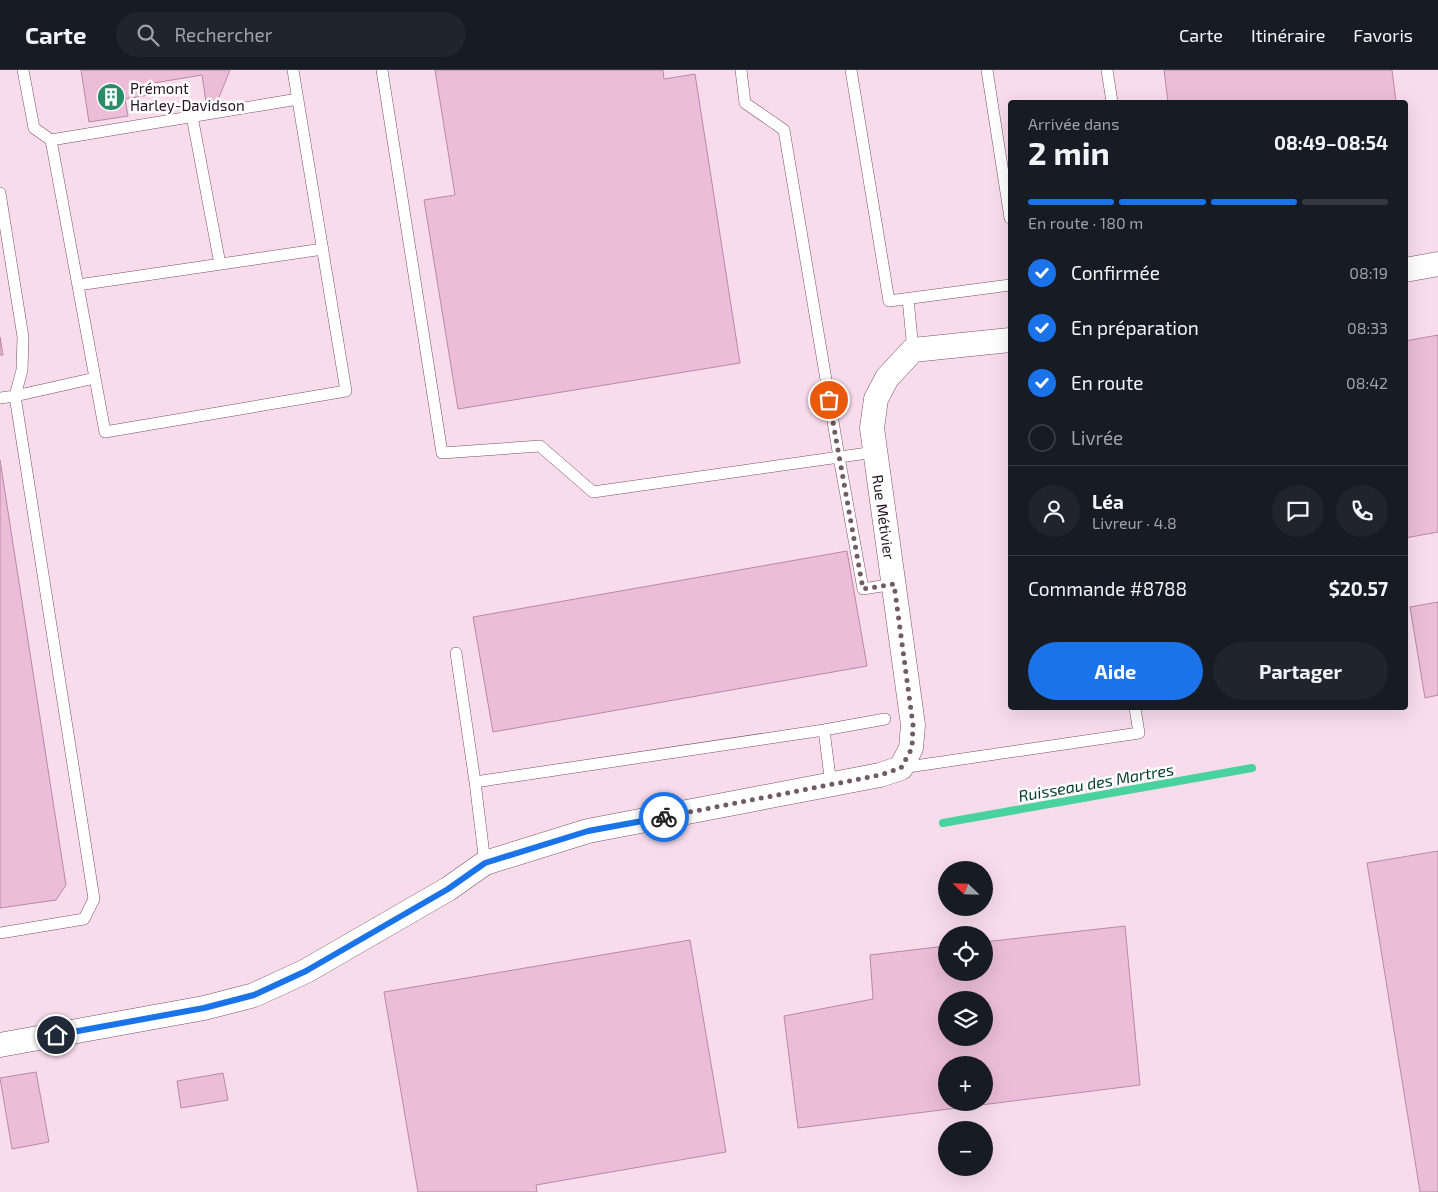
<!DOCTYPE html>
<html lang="fr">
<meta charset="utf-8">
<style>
:root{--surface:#171b24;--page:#20242c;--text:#f1f3f6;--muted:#9ea1a6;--line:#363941;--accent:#1a73e8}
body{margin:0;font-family:"Exo 2",sans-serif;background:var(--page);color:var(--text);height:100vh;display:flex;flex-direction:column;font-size:19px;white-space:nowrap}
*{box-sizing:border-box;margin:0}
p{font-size:16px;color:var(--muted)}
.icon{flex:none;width:28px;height:28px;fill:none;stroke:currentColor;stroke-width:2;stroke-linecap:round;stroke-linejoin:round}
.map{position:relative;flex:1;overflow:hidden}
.sheet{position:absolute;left:1008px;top:30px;width:400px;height:610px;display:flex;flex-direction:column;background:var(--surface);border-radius:5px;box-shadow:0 5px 20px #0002}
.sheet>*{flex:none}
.needle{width:32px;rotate:293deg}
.buttons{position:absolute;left:938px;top:791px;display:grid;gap:10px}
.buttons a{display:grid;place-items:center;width:55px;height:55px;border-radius:50%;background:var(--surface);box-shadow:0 5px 20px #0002;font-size:25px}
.pin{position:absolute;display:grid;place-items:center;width:42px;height:42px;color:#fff;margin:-21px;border:2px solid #fff;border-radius:50%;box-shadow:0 1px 5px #0007}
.courier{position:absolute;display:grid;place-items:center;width:50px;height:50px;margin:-25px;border:4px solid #1a73e8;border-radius:50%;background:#fff;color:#222;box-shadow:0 1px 6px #0007}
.overview em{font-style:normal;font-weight:700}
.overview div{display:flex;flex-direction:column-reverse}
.overview{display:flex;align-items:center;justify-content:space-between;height:85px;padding:0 20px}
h1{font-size:32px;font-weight:700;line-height:38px}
.bar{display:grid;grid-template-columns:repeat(4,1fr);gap:8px 5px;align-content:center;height:60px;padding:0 20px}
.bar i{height:6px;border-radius:4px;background:var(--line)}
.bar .on{background:var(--accent)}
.bar p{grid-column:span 4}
.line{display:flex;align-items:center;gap:12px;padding:0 20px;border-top:1px solid var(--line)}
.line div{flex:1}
.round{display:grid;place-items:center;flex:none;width:52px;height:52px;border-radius:26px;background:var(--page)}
ol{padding:0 20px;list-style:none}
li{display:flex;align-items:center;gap:15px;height:55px}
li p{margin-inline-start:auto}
li .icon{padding:5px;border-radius:50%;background:var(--accent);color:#fff;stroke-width:4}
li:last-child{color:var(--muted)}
li i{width:28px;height:28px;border:2px solid var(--line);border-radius:50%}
.action{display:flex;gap:10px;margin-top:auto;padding:10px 20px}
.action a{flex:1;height:58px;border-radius:30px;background:var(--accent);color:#fff;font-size:20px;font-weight:700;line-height:58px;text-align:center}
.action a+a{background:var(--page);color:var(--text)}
header{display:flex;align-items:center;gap:30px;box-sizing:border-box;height:70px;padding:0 25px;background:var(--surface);border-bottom:1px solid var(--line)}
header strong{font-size:24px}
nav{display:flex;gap:28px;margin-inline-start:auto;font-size:18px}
.search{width:350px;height:45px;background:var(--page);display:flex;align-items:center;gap:12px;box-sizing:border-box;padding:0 18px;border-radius:28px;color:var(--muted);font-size:19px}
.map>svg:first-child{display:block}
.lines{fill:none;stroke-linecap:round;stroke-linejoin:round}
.stream{stroke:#48d29d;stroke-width:8}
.building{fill:#ecbdd8;stroke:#b78aa4;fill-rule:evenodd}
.lane-casing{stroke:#785067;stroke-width:12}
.street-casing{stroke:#785067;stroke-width:25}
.lane{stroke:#fff;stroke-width:11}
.street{stroke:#fff;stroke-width:24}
.done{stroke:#705b67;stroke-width:5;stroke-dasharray:0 9}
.route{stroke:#1a73e8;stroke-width:6}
.labels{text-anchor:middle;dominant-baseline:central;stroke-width:5;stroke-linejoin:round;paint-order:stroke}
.poi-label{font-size:15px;fill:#26151f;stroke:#fff;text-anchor:start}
.street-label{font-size:15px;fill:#26151f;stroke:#fff}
.water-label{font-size:16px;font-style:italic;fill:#003c28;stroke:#fff}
</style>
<header>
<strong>Carte</strong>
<div class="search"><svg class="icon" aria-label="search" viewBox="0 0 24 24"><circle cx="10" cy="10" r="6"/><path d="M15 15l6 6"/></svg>Rechercher</div>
<nav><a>Carte</a><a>Itinéraire</a><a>Favoris</a></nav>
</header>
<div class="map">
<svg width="1438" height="1122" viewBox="0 0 1438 1122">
<rect width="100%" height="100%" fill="#f9dcec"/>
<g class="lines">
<!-- stream -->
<path class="stream" d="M 943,753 L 1252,698"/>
</g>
<!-- building -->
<path class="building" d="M 81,0 L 230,0 L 218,30 L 206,32 L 202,5 L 148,14 L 149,25 L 125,29 L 128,46 L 89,52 Z
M 435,0 L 663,0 L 664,9 L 695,4 L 740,293 L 458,339 L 424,130 L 455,125 Z
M 1164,0 L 1392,0 L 1396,32 L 1168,32 Z
M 1438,265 L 1438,462 L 1405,468 L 1405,271 Z
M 0,267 L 3,285 L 0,285 Z
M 0,390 L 66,815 L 56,830 L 0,838 Z
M 847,481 L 867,596 L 493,662 L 473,547 Z
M 1438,532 L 1438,625 L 1425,628 L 1410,537 Z
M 1438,781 L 1438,1122 L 1420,1122 L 1367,793 Z
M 1125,856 L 1140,1015 L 798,1058 L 784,946 L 873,929 L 870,885 L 946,876 L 946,902 L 984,902 L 984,872 ZM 946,930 L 984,930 L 984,968 L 946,968 ZM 946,995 L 984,995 L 984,1032 L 946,1032 Z
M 690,870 L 726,1082 L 536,1115 L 537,1122 L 418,1122 L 384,922 Z
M 36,1002 L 49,1072 L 12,1079 L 0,1008 Z
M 223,1003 L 228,1030 L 181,1038 L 177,1011 Z"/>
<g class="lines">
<defs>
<path id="lane" d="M 23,0 L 34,58 L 51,70
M 293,0 C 311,107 328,214 346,321 L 105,362 L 51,70 L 298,29
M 382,0 L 442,383 L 540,376 L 593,422 L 875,382
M 741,0 L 745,33 L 784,60 L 839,387 L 863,519 L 894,514
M 851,0 L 889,231 L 1010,215
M 987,0 L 1010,148
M 1107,0 L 1112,32
M 192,46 L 220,194
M 0,123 L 23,267 L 22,300 L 15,326 L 95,308
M 78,215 L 323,179
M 908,229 L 913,280
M 0,328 L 15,326 L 94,829 L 84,849 L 0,863
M 456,583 L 475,712
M 901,698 L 1139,663 L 1135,638
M 831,715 L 824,660 L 885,649
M 485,793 L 475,712 L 824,660"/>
<path id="street" d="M 1405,200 L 1438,194
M 0,975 L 204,938 L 254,925 L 306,901 L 448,819 L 485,793 L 588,761 L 880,705 L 901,698 L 911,678 L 913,655 L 872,358 L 876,329 L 887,308 L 913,280 L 1010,270"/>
</defs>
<!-- lane casing -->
<use href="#lane" class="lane-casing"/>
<!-- street casing -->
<use href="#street" class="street-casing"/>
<!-- lane -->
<use href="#lane" class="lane"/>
<!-- street -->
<use href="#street" class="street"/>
</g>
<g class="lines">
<!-- done -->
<path class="done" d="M 664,747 L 880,705 L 901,698 L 912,678 L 913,655 L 894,514 L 863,519 L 829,330"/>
<!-- route -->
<path class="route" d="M 56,965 L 204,938 L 254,925 L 306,901 L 448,819 L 485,793 L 588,761 L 664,747"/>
</g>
<!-- icons -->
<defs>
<symbol id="building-disc" viewBox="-11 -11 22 22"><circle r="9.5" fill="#2a8d68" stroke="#fff"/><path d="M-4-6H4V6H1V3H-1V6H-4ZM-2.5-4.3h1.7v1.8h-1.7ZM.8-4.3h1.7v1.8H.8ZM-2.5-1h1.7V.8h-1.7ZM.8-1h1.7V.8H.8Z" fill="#fff"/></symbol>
</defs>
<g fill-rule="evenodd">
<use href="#building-disc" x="95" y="11" width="32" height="32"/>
</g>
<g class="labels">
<!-- poi labels -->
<g class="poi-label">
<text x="130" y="18">Prémont<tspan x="130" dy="17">Harley-Davidson</tspan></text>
</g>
<!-- street labels -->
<g class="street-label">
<text transform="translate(884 447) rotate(82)">Rue Métivier</text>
</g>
<!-- water labels -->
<g class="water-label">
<text transform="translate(1096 712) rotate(-10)">Ruisseau des Martres</text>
</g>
</g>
</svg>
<div class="buttons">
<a><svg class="needle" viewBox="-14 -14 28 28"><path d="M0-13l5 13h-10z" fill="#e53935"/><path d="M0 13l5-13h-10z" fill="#9ea1a6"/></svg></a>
<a><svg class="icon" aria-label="locate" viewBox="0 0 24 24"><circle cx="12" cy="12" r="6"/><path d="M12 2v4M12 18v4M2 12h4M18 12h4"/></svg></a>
<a><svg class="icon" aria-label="layers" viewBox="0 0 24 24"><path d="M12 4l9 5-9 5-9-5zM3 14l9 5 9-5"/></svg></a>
<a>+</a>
<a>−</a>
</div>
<div class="pin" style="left:829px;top:330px;background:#ea580c"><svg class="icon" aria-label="bag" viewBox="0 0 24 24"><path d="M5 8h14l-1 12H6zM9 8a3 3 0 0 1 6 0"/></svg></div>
<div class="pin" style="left:56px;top:965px;background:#1f2937"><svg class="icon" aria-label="home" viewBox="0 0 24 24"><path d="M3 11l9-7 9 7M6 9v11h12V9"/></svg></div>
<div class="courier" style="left:664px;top:747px"><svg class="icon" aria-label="bike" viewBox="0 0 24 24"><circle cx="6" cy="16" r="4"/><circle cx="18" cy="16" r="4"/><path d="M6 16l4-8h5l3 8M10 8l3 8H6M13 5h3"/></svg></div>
<section class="sheet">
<div class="overview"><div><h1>2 min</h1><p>Arrivée dans</p></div><em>08:49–08:54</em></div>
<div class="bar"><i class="on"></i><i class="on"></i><i class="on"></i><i></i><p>En route · 180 m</p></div>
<ol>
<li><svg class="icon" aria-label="check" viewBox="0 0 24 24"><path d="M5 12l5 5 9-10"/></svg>Confirmée<p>08:19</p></li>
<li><svg class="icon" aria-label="check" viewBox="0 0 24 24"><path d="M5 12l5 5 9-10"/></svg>En préparation<p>08:33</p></li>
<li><svg class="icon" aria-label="check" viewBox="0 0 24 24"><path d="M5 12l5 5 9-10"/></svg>En route<p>08:42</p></li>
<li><i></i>Livrée</li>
</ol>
<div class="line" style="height:90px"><a class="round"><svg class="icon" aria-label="person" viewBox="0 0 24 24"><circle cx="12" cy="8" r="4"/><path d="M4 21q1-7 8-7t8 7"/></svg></a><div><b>Léa</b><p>Livreur · 4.8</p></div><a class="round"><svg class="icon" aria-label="chat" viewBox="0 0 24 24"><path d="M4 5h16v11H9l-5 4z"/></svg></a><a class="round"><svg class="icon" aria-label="phone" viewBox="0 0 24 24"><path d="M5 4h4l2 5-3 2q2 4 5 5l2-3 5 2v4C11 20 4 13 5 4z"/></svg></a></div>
<div class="line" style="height:65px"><div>Commande #8788</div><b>$20.57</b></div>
<div class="action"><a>Aide</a><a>Partager</a></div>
</section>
</div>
